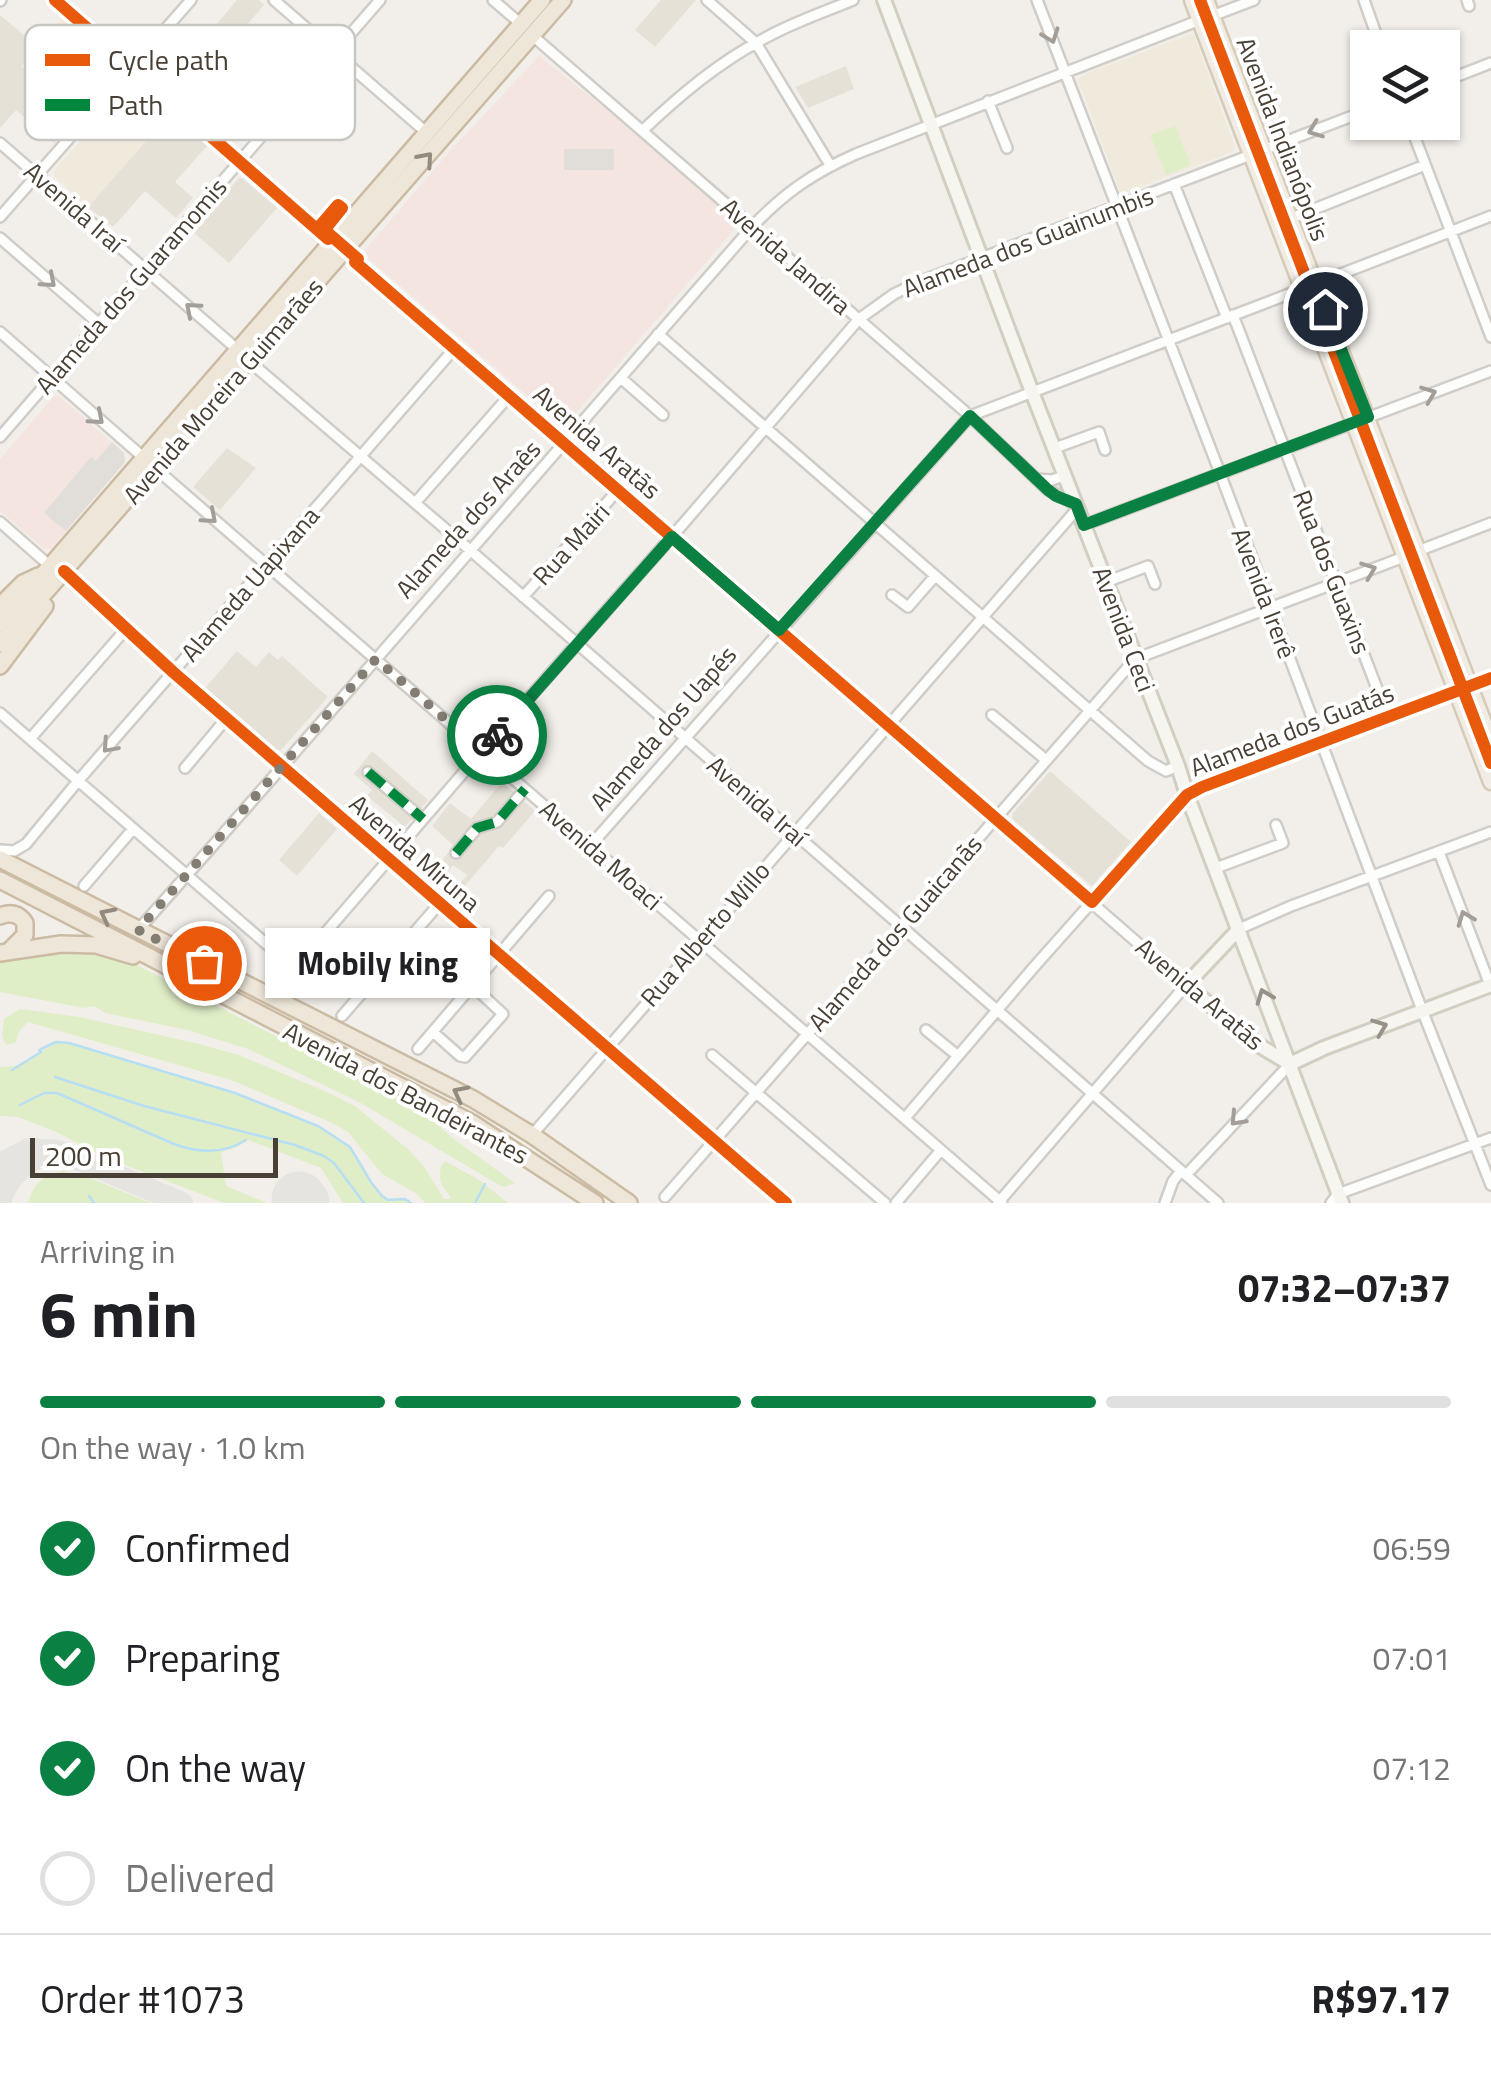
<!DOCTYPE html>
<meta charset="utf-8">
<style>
:root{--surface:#fff;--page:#f2f2f2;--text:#202124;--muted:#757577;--line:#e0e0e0;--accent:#0b8043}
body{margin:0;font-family:"Titillium Web",sans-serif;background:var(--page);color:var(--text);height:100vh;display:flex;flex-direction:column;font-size:38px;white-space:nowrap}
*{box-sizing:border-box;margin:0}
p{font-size:32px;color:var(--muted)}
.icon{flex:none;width:55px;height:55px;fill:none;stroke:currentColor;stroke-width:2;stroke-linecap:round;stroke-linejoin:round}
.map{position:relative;height:1203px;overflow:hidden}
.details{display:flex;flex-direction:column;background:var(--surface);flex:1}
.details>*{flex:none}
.fabs{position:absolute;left:1350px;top:30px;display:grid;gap:20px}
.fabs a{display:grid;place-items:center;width:110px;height:110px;border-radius:0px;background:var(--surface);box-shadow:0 2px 8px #0004;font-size:50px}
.scale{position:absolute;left:30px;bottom:25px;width:248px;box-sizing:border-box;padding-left:10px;border:5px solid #494035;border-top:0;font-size:28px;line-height:35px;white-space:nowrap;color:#494035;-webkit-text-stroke:8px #fff;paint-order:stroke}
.pin{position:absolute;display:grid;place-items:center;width:85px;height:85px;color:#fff;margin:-42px;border:5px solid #fff;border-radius:50%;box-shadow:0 2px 10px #0007}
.courier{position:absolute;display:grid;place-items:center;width:100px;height:100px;margin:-50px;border:8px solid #0b8043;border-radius:50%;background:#fff;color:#222;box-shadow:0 2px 12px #0007}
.bubble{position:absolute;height:70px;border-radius:0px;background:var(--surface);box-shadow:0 2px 8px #0004;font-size:32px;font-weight:700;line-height:70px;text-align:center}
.head em{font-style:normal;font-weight:700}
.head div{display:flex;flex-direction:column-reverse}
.head{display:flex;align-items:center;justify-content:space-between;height:170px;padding:0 40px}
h1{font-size:65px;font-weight:700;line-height:75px}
.bar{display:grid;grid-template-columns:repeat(4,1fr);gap:15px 10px;align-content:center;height:120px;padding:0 40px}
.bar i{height:12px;border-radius:8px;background:var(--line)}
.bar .current{background:var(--accent)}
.bar p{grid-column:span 4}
.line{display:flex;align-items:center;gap:25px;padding:0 40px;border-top:2px solid var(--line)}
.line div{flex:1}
ol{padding:0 40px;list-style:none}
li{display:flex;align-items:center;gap:30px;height:110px}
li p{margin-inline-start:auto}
li .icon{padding:10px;border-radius:50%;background:var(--accent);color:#fff;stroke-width:4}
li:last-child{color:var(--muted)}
li i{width:55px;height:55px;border:5px solid var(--line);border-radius:50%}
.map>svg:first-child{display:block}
.residential{fill:#e6e1d7}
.commercial{fill:#f5eadc}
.education{fill:#f0eadc}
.medical{fill:#f4e5e1}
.green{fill:#e0eec8}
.parking{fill:#e1deda}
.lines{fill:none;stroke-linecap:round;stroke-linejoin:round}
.stream{stroke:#b7def3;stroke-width:2.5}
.taxiway{stroke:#e6e4e1;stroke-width:22}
.runway{stroke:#e6e4e1;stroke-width:55}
.street-casing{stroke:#d0cdc8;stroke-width:14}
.secondary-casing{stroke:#d3cec2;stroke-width:18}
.primary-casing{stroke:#d6cbb6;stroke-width:19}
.highway-casing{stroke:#ccbba3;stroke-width:20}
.street{stroke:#fdfdfc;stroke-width:9}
.secondary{stroke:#f7f5ef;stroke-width:12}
.primary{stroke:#f1ece4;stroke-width:14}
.highway{stroke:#ede6d9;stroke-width:15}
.quiet{stroke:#00873e;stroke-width:10;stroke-dasharray:20 10;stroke-linecap:butt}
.cycleway-casing{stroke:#fff;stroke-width:19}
.cycleway{stroke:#e8590c;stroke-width:12}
.oneway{stroke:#a39e98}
.oneway2{stroke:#938b7f}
.oneway3{stroke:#979189}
.done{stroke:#847d74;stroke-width:10;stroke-dasharray:0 18}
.route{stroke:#0b8043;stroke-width:12}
.labels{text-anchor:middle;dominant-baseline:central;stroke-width:8;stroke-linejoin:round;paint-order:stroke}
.street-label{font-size:25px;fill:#494035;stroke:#fff}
.key{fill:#fff;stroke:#c8c6c2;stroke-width:2.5}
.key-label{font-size:28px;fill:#494035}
</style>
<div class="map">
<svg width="1491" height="1203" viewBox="0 0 1491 1203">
<rect width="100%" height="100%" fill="#f2efea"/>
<!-- residential -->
<path class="residential" d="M 237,0 L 259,0 L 264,5 L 232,42 L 214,27 Z
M 661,0 L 696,0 L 655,47 L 635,30 Z
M 0,15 L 38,47 L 22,66 L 35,78 L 76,31 L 99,52 L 80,74 L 99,91 L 54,143 L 16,110 L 0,128 Z
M 846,66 L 854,89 L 808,108 L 795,87 Z
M 170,113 L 207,146 L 175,182 L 193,198 L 176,218 L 145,191 L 113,227 L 88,207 Z
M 239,178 L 242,178 L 277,208 L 229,263 L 192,231 Z
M 227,448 L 256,468 L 220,510 L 193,487 Z
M 237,651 L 256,667 L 269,652 L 278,660 L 282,656 L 328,697 L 281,750 L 276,750 L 205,688 Z
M 372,751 L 428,800 L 405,827 L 367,796 L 372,790 L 354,774 Z
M 1050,771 L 1131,842 L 1092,886 L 1012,819 L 1013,813 Z
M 502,782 L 535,811 L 503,848 L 499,846 L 451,902 L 447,899 L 467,875 L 453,865 L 435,889 L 425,880 L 454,846 L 432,826 L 450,803 L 471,819 Z
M 319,813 L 337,829 L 297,876 L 279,860 Z"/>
<!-- commercial -->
<path class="commercial" d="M 62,19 L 76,31 L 35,78 L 21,66 Z"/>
<!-- education -->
<path class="education" d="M 1191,34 L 1194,35 L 1235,148 L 1232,152 L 1124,193 L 1120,192 L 1078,80 L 1083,75 Z
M 109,108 L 147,140 L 88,207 L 54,176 L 54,171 Z"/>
<!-- medical -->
<path class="medical" d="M 539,56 L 606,109 L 739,224 L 569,421 L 564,424 L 558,422 L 369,259 L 365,252 L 369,245 L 450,151 Z
M 59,396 L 124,453 L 125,462 L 51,549 L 44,549 L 0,511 L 0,459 L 53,397 Z"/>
<!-- green -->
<path class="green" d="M 1175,126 L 1191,165 L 1166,175 L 1150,135 Z
M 94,950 L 131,962 L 422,1111 L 455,1140 L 515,1183 L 505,1187 L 499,1185 L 359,1102 L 248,1049 L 187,1030 L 105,1013 L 94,1006 L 84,1008 L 0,992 L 0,960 L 39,951 Z
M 20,1009 L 80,1017 L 199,1044 L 239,1055 L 329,1093 L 355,1106 L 409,1150 L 425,1168 L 444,1199 L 451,1199 C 444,1185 437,1186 441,1166 L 445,1161 L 481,1181 L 508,1203 L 425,1203 L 417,1194 L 382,1174 L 348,1132 L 330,1122 L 231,1080 L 28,1022 L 20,1030 L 15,1043 L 6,1045 L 2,1036 L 4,1019 Z
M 56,1043 L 69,1044 L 235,1094 L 318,1127 L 350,1148 L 370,1182 L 382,1196 L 388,1200 L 405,1200 L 410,1203 L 343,1203 L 321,1168 L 248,1140 L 235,1148 L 221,1152 L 226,1186 L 267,1203 L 224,1203 L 107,1158 L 54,1131 L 18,1117 L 0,1116 L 0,1067 L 16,1066 Z
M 63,1171 L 85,1176 L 151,1203 L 28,1203 C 33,1184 44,1174 63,1171 Z"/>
<!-- parking -->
<path class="parking" d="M 564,149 L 614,149 L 614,170 L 564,170 Z
M 112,442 L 124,453 L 125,462 L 66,531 L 44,513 L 91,457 L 96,461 Z"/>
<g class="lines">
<!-- stream -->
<path class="stream" d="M 41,1049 L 56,1042 L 69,1043 L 235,1093 L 318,1126 L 350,1147 L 371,1182 L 382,1196 L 388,1200 L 405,1199 L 411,1203
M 12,1070 L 41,1052 L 39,1050
M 55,1077 L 144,1106 L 295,1145 L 324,1156 L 334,1163 L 364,1203
M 20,1105 L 44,1093 L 57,1093 L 174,1144 C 198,1153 224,1154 246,1140
M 89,1196 L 94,1203
M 475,1203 L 485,1184"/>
<!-- taxiway -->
<path class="taxiway" d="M 0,1164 L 29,1149 L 58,1151 L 182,1203
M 0,1203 C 6,1181 19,1166 40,1157"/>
<!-- runway -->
<path class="runway" d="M 299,1199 L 302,1203"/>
<defs>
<path id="street" d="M 55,0 L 332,242
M 274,0 L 427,133
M 493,0 L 521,24
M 707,0 L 756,43 L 830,165
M 1037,0 L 1220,473 L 1422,1010 L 1491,1185
M 1364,0 L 1381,48
M 1467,0 L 1469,6
M 0,1 L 1,0
M 1212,16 L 1254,0
M 533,36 L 970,416 L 1048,490 L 1075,504
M 1442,82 L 1491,63
M 988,101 L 1007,148
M 1409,122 L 1491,337
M 642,131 C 680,95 720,61 767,37 C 794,22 824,12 853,0
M 0,143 L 238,350
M 1174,184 L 1227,318
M 0,217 L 191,0
M 1289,219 L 1425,165
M 0,238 L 98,323
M 344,252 L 1186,985 L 998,1203
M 1315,284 L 1491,216
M 1233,315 L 1388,717
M 0,332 L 144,458
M 658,334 L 1148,761 L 1166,771 L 1178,766
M 249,361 L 470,550 L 1218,1203
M 621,378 L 663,415
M 0,437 L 380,0
M 1055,448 L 1099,432 L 1105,450
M 155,468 L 1002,1203
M 1036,479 L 1052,480 L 1064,476
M 415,503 L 509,396
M 0,522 L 50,566
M 1084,525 L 1491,371
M 1418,551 L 1491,523
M 64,571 L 173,672 L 786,1203
M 1106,582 L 1148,566 L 1155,584
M 892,595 L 908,607 L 935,576
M 523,597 L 618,490
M 0,713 L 294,968
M 992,715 L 1046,760
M 30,739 L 126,629
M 185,768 L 226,719
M 368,772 L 423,819
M 590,846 L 970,416 L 1302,289
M 0,850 L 14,851 L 26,844 L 78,781 L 454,349
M 1439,852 L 1490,985
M 456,853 L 477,828 L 497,822 L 525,789
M 1216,868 L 1283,843 L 1276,825
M 84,886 L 133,829
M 1239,929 L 1291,906 L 1491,832
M 138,930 C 345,698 547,461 752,227 C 784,193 813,173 856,154 L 1200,20
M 271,996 L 482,751 L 683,524 L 859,319 L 894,294 L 919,282 L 1368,110
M 342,1016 L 439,904
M 926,1030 L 958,1056
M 433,1032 L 460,1056 L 465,1057 L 503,1014 L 473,986
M 418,1049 L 549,896
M 712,1055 L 885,1203
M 905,1118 L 1034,967 L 1187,795
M 532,1135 L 1078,508
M 1186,1175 L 1290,1064
M 665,1197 L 1135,659 L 1404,557
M 896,1203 L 941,1150
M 1165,1203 L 1173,1181 L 1181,1171
M 1331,1203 L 1338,1194 L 1491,1138"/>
<path id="secondary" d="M 884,0 L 1032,392 L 1178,766 L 1187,795 L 1342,1203
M 1187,795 L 1202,787 L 1491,678
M 1239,929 L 1186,985 L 1260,1046 L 1290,1064
M 1290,1064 L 1324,1048 L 1491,985"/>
<path id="primary" d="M 1192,0 L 1491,782
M 1206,0 L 1491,741"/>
<path id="highway" d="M 0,606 L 23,583 L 38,576
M 0,624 L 542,0
M 0,644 L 563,0
M 0,666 L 45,606
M 0,859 L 473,1099 L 532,1135 L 629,1203
M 0,880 L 472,1123 L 595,1203
M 0,916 C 10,912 19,913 25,923 L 25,935 L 10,950
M 0,953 L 61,944 L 96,945 L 133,956"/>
</defs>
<!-- street casing -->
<use href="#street" class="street-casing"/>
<!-- secondary casing -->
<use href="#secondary" class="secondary-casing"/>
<!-- primary casing -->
<use href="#primary" class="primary-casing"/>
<!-- highway casing -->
<use href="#highway" class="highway-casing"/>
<!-- street -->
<use href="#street" class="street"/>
<!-- secondary -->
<use href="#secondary" class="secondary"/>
<!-- primary -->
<use href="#primary" class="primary"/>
<!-- highway -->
<use href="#highway" class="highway"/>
<!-- quiet -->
<path class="quiet" d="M 368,772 L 423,819
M 456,853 L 477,828 L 497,822 L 525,789"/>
<defs>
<path id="cycleway" d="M 55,0 L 328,239
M 1200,0 L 1491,763
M 322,233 L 342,208 L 338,205 L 320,226 L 358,259 L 355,262 L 1092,902 L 1187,795 L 1202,787 L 1491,678
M 64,571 L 173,672 L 786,1203"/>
</defs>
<!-- cycleway casing -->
<use href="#cycleway" class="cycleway-casing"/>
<!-- cycleway -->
<use href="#cycleway" class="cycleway"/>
</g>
<!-- one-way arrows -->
<defs><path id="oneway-chevron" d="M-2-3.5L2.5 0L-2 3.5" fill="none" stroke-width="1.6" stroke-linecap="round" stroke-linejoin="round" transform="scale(2.5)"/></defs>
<g class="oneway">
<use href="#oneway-chevron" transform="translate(1051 36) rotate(70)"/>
<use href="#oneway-chevron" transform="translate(1315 130) rotate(159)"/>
<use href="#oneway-chevron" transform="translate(49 281) rotate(41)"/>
<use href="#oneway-chevron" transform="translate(192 309) rotate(-139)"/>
<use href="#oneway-chevron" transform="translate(1429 394) rotate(-21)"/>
<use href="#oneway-chevron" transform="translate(97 418) rotate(41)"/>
<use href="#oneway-chevron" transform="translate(210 517) rotate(41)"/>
<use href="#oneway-chevron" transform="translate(1369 570) rotate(-21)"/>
<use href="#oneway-chevron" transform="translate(109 746) rotate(132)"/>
<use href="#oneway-chevron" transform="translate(1465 918) rotate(-111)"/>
<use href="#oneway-chevron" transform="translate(1237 1119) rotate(133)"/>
</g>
<g class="oneway2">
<use href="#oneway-chevron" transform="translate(426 159) rotate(-49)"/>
<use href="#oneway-chevron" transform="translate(107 915) rotate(-153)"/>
<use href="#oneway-chevron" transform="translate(460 1093) rotate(-153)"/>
</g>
<g class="oneway3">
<use href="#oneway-chevron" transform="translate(1264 996) rotate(-111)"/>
<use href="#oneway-chevron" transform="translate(1380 1027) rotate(-21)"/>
</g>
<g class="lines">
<!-- done -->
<path class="done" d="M 204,963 L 138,930 L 376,659 L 482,751 L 497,735"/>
<!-- route -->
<path class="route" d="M 497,735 L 672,537 L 779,630 L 970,416 L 1048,490 L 1056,496 L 1076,504 L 1084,525 L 1368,417 L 1325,309"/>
</g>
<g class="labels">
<!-- street labels -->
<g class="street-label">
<text transform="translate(1283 139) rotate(69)">Avenida Indianópolis</text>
<text transform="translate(74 207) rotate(41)">Avenida Iraí</text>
<text transform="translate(1028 242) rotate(-21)">Alameda dos Guainumbis</text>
<text transform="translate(786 256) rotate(41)">Avenida Jandira</text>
<text transform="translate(131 286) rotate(-49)">Alameda dos Guaramomis</text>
<text transform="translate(223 391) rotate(-49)">Avenida Moreira Guimarães</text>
<text transform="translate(597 442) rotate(41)">Avenida Aratãs</text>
<text transform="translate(468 519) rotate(-48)">Alameda dos Araês</text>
<text transform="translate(571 544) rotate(-48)">Rua Mairi</text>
<text transform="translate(1332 572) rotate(69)">Rua dos Guaxins</text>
<text transform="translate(250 584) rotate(-49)">Alameda Uapixana</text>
<text transform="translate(1264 593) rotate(69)">Avenida Irerê</text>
<text transform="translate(1124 629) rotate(69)">Avenida Ceci</text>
<text transform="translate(663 728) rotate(-49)">Alameda dos Uapés</text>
<text transform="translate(1292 730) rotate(-21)">Alameda dos Guatás</text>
<text transform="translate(757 801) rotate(41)">Avenida Iraí</text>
<text transform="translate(415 853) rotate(41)">Avenida Miruna</text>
<text transform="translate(601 855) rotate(41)">Avenida Moaci</text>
<text transform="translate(895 933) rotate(-49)">Alameda dos Guaicanãs</text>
<text transform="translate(705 934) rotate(-49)">Rua Alberto Willo</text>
<text transform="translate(1200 994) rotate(40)">Avenida Aratãs</text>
<text transform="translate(406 1093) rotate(28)">Avenida dos Bandeirantes</text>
</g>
</g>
<!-- legend -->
<rect x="25" y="25" width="330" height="115" rx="15" class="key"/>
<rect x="45" y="54" width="45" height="12" fill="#e8590c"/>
<rect x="45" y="99" width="45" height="12" fill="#00873e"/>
<g class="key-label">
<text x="108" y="70">Cycle path</text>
<text x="108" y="115">Path</text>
</g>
</svg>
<div class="fabs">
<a><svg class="icon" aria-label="layers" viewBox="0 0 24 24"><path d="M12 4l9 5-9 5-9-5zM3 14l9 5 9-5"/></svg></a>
</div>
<div class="scale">200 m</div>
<div class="pin" style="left:204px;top:963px;background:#ea580c"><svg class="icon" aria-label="bag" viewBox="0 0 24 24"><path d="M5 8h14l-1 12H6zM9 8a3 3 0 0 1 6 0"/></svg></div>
<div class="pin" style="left:1325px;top:309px;background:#1f2937"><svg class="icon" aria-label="home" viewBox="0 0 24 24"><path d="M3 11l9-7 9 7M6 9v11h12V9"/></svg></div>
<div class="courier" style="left:497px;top:735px"><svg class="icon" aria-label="bike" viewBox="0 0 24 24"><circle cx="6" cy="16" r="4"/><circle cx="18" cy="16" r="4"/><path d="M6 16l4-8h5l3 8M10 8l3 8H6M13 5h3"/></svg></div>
<div class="bubble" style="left:265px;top:928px;width:225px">Mobily king</div>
</div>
<section class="details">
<div class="head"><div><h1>6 min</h1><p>Arriving in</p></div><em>07:32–07:37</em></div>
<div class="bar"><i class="current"></i><i class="current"></i><i class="current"></i><i></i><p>On the way · 1.0 km</p></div>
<ol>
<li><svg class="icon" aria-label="check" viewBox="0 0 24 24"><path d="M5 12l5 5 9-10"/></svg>Confirmed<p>06:59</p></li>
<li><svg class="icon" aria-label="check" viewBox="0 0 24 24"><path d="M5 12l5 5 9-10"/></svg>Preparing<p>07:01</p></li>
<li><svg class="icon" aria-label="check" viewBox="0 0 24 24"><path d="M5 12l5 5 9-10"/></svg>On the way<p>07:12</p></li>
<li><i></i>Delivered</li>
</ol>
<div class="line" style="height:130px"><div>Order #1073</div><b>R$97.17</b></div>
</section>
